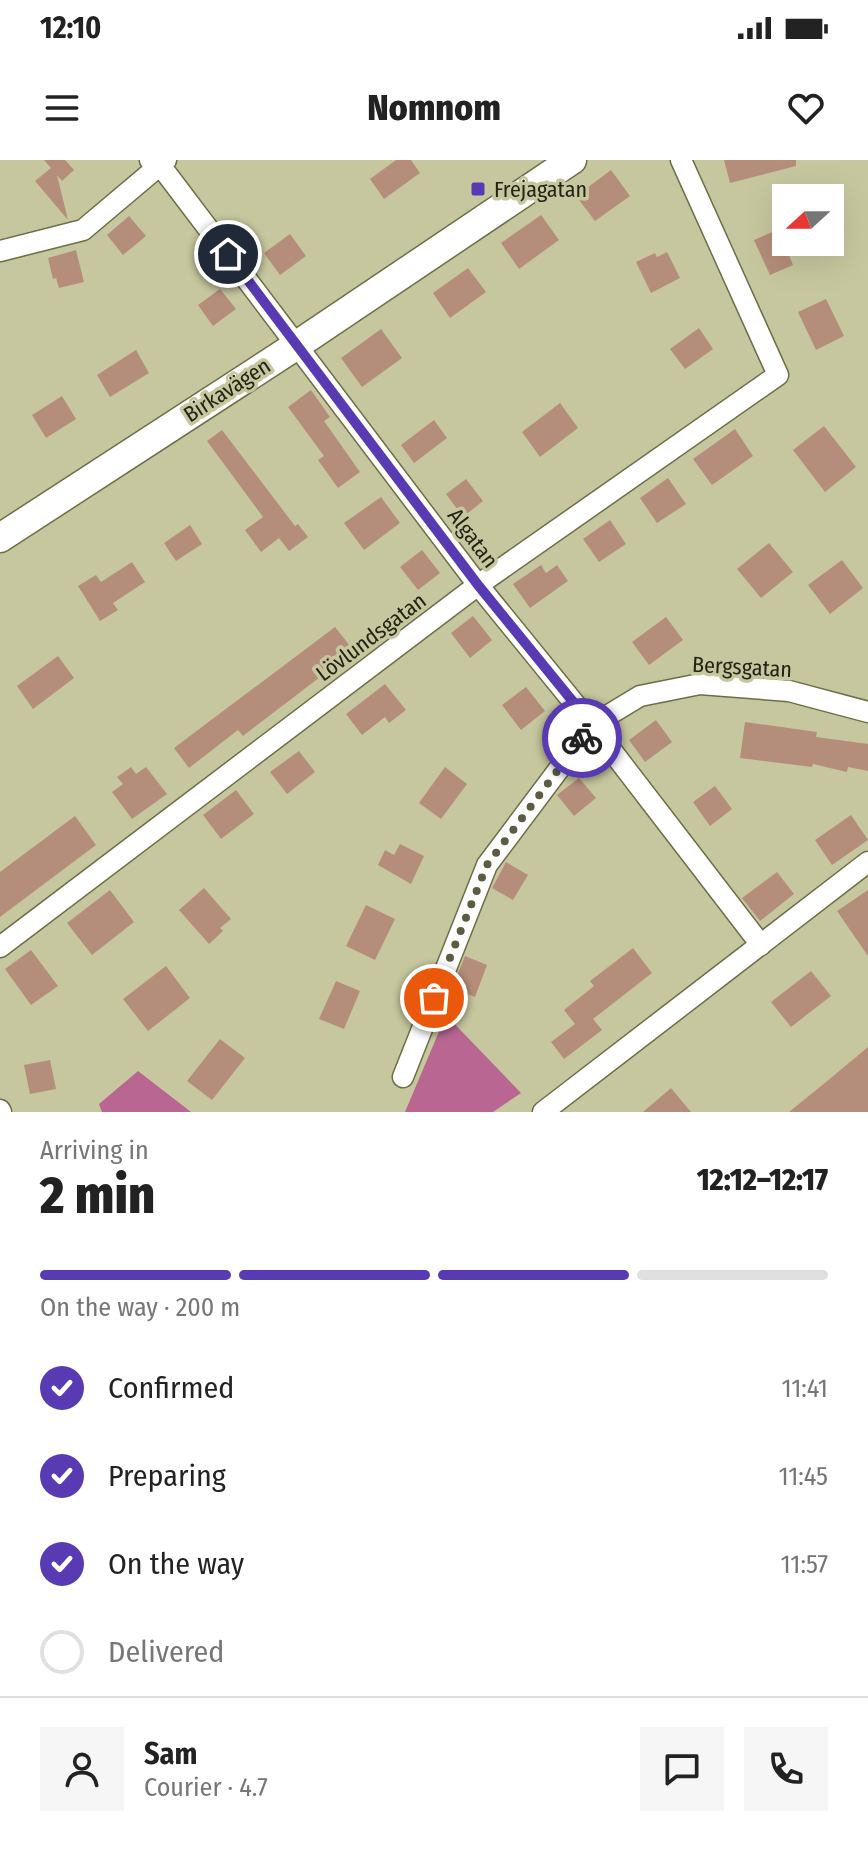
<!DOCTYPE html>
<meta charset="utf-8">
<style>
:root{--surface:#fff;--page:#f6f6f6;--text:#222;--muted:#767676;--line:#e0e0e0;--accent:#583bb3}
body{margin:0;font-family:"Fira Sans Condensed",sans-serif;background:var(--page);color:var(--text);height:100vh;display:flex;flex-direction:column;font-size:30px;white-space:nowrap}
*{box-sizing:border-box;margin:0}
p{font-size:26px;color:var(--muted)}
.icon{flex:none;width:44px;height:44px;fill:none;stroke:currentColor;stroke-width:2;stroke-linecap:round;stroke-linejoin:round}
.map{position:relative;height:952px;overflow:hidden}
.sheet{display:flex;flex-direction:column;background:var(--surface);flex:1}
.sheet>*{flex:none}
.needle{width:52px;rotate:249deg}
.buttons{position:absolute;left:772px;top:24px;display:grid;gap:16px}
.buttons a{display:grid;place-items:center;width:72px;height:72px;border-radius:0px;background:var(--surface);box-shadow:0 8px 32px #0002;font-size:40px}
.pin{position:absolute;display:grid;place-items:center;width:68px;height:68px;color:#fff;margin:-34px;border:4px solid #fff;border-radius:50%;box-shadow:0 2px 8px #0007}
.courier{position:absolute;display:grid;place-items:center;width:80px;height:80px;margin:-40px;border:6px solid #583bb3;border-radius:50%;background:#fff;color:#222;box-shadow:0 2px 10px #0007}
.summary em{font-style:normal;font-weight:800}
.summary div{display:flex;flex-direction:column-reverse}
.summary{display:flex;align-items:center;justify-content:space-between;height:136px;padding:0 40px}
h1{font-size:52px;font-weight:800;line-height:60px}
.bar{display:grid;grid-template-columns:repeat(4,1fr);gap:12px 8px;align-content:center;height:96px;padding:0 40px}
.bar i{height:10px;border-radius:6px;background:var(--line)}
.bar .on{background:var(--accent)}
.bar p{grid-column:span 4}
.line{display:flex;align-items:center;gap:20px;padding:0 40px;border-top:2px solid var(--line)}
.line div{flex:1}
.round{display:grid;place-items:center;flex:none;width:84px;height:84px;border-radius:0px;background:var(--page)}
ol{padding:0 40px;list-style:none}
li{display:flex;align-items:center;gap:24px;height:88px}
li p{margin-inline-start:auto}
li .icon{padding:8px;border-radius:50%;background:var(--accent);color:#fff;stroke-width:4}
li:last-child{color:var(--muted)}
li i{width:44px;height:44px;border:4px solid var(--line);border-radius:50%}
.status{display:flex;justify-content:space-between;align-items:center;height:56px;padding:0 40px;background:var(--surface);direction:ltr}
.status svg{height:22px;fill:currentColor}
header{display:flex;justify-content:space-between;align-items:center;height:104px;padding:0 40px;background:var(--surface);font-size:36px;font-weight:800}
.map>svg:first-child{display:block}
.forest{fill:#b96792}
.building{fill:#b58e7b}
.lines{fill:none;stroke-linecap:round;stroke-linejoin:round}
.street-casing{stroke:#6d6d47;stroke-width:23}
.secondary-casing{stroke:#6d6d47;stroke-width:31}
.street{stroke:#fff;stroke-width:20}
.secondary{stroke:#fff;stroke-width:28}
.done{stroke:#5c5c45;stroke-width:8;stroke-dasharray:0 14.4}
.route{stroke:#583bb3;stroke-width:10}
.poi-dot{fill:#583bb3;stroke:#c7c79f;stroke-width:3}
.labels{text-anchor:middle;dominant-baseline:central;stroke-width:7;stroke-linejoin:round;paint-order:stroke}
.poi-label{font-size:22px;fill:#232314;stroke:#c7c79f;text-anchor:start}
.street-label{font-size:22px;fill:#232314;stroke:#c7c79f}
</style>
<div class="status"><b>12:10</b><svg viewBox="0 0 49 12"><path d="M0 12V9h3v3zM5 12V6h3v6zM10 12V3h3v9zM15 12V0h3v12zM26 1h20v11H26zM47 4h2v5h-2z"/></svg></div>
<header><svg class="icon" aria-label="menu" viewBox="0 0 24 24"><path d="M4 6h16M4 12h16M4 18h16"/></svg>Nomnom<svg class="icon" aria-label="heart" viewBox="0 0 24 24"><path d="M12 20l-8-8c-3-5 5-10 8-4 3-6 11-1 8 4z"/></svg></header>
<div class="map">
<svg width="868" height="952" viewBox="0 0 868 952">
<rect width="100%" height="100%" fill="#c7c79f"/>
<!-- forest -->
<path class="forest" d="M 446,855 L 521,933 L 493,952 L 405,952 Z
M 138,911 L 191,952 L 102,952 L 99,944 Z"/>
<!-- building -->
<path class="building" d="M 44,0 L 65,0 L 74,10 L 62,21 L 57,15 L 68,60 L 35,21 L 51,8 Z
M 396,0 L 411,0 L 420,13 L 384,39 L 370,19 Z
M 724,0 L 796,0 L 796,6 L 730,23 Z
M 611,10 L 630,36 L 595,61 L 576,36 Z
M 541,55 L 559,80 L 519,109 L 501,83 Z
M 129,56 L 146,76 L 123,95 L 107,75 Z
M 786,66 L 785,86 L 793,105 L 770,115 L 754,80 Z
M 290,74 L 306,96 L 280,115 L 264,93 Z
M 76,90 L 84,122 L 59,128 L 56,118 L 53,119 L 48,98 Z
M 667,92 L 680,118 L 651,133 L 636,102 L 655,93 L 657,97 Z
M 468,108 L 486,132 L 450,158 L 433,133 Z
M 220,129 L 236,149 L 213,166 L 198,145 Z
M 826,139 L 844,176 L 816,190 L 798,152 Z
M 699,168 L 713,189 L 685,209 L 670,189 Z
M 381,169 L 402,198 L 362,227 L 341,198 Z
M 136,190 L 149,213 L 110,237 L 97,215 Z
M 311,230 L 330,257 L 324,261 L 360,312 L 338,328 L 318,300 L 324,296 L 288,247 Z
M 62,236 L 76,259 L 46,278 L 32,255 Z
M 560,243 L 578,268 L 540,297 L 522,272 Z
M 434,260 L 447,278 L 414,303 L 401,285 Z
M 824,266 L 856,307 L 825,332 L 793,290 Z
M 735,269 L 753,296 L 712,325 L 693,299 Z
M 222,270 L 295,366 L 298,364 L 308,377 L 289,391 L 279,378 L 261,392 L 245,370 L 263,357 L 207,281 Z
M 668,318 L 686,344 L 657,363 L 640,338 Z
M 466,319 L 483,341 L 463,357 L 446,334 Z
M 381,337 L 400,363 L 364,390 L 344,363 Z
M 610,360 L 626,384 L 599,402 L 583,379 Z
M 190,365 L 202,384 L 176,401 L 164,383 Z
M 769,383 L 793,412 L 761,438 L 737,409 Z
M 422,390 L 440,413 L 418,430 L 400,407 Z
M 842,400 L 863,428 L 830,454 L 808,425 Z
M 132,402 L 145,422 L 113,443 L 118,450 L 100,461 L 78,426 L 96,415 L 101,422 Z
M 541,405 L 546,413 L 557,405 L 568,421 L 530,448 L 513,424 Z
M 473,456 L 492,480 L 470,498 L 451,473 Z
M 666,457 L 683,480 L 649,505 L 632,482 Z
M 335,467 L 354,491 L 243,576 L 238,570 L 189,608 L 174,588 Z
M 58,496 L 74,518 L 33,549 L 17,526 Z
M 385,524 L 406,550 L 389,563 L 385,557 L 362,575 L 346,554 Z
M 526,527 L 545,551 L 521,570 L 502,545 Z
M 656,560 L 672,582 L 645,602 L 629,580 Z
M 745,562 L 817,572 L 816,577 L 868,584 L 868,611 L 848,607 L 847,612 L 813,604 L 812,607 L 740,598 Z
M 299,591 L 315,612 L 287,634 L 270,612 Z
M 131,607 L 136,614 L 146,607 L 167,634 L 132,659 L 112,632 L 123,624 L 117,617 Z
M 445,607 L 467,624 L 441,659 L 419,643 Z
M 579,618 L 596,638 L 574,656 L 557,635 Z
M 715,626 L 732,649 L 710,666 L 693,642 Z
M 236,630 L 254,654 L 221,679 L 203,655 Z
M 851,655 L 868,680 L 832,705 L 815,680 Z
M 75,656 L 96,685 L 0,757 L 0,712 Z
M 400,684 L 424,696 L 411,724 L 378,705 L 385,690 L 394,695 Z
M 506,702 L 528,715 L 513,740 L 492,728 Z
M 777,712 L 794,734 L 760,761 L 742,738 Z
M 204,728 L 231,759 L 220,768 L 223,771 L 209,784 L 179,750 Z
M 110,730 L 134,762 L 92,795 L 67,763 Z
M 868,730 L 868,796 L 837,751 Z
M 366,745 L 395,759 L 375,800 L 346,786 Z
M 633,788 L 652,813 L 593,859 L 602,870 L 564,899 L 551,882 L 575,864 L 564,850 L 594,826 L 590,821 Z
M 31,790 L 58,826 L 31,845 L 5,809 Z
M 465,796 L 487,805 L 475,837 L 452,828 Z
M 166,806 L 190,838 L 148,871 L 123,839 Z
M 811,811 L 831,836 L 791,867 L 771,842 Z
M 336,821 L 360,831 L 344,869 L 319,859 Z
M 220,879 L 245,898 L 212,940 L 187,921 Z
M 868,887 L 868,952 L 789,952 L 826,922 Z
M 50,900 L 56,929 L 30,934 L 24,905 Z
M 671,928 L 691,952 L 643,952 Z"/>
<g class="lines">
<defs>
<path id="street" d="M 150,0 L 160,5 L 478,425 L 592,565 L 761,785
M 0,91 L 83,70 L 166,0
M 0,787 L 478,425 L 778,215 L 681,0
M 403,917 L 487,705 L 592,565 L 640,536 L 700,524 L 789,531 L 868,552
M 0,950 L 1,952
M 543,952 L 868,702"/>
<path id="secondary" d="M 0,378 L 297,185 L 572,0"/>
</defs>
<!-- street casing -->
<use href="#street" class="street-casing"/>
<!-- secondary casing -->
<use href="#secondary" class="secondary-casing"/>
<!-- street -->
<use href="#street" class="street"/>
<!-- secondary -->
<use href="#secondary" class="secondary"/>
</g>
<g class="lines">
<!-- done -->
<path class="done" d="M 434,838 L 487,705 L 582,578"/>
<!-- route -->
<path class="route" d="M 228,94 L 478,425 L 592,565 L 582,578"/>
</g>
<!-- markers -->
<rect class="poi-dot" x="470" y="21" width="16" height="16" rx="4"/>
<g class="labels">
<!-- poi labels -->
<g class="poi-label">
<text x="494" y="29">Frejagatan</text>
</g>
<!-- street labels -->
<g class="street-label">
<text transform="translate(227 230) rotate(-33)">Birkavägen</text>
<text transform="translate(473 378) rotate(53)">Algatan</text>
<text transform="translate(371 477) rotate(-37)">Lövlundsgatan</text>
<text transform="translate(742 507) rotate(3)">Bergsgatan</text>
</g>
</g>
</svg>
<div class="buttons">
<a><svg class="needle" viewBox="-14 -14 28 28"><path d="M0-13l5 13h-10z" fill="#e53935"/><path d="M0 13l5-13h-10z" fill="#767676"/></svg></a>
</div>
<div class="pin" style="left:434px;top:838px;background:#ea580c"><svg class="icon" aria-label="bag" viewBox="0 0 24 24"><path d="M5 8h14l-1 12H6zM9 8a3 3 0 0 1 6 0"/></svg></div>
<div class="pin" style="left:228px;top:94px;background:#1f2937"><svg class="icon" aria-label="home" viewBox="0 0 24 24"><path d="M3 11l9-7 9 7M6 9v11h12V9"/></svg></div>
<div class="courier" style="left:582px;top:578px"><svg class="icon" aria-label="bike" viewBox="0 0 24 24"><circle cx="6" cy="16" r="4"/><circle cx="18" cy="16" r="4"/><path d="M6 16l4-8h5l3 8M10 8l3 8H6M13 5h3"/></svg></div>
</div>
<section class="sheet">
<div class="summary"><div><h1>2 min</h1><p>Arriving in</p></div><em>12:12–12:17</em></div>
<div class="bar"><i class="on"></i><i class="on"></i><i class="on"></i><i></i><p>On the way · 200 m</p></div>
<ol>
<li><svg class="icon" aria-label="check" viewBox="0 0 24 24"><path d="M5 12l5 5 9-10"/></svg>Confirmed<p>11:41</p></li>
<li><svg class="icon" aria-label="check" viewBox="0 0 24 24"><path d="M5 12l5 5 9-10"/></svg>Preparing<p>11:45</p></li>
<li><svg class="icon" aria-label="check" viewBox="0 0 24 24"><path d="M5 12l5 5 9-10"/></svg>On the way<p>11:57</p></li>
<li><i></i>Delivered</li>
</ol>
<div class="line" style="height:144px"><a class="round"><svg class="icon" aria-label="person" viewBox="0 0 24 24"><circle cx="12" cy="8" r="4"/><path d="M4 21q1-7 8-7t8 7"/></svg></a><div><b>Sam</b><p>Courier · 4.7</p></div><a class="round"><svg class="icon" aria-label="chat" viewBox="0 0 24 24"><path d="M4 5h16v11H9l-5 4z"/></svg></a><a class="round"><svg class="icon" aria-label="phone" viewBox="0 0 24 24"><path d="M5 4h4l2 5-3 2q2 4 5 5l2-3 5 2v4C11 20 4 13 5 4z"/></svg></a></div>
</section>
